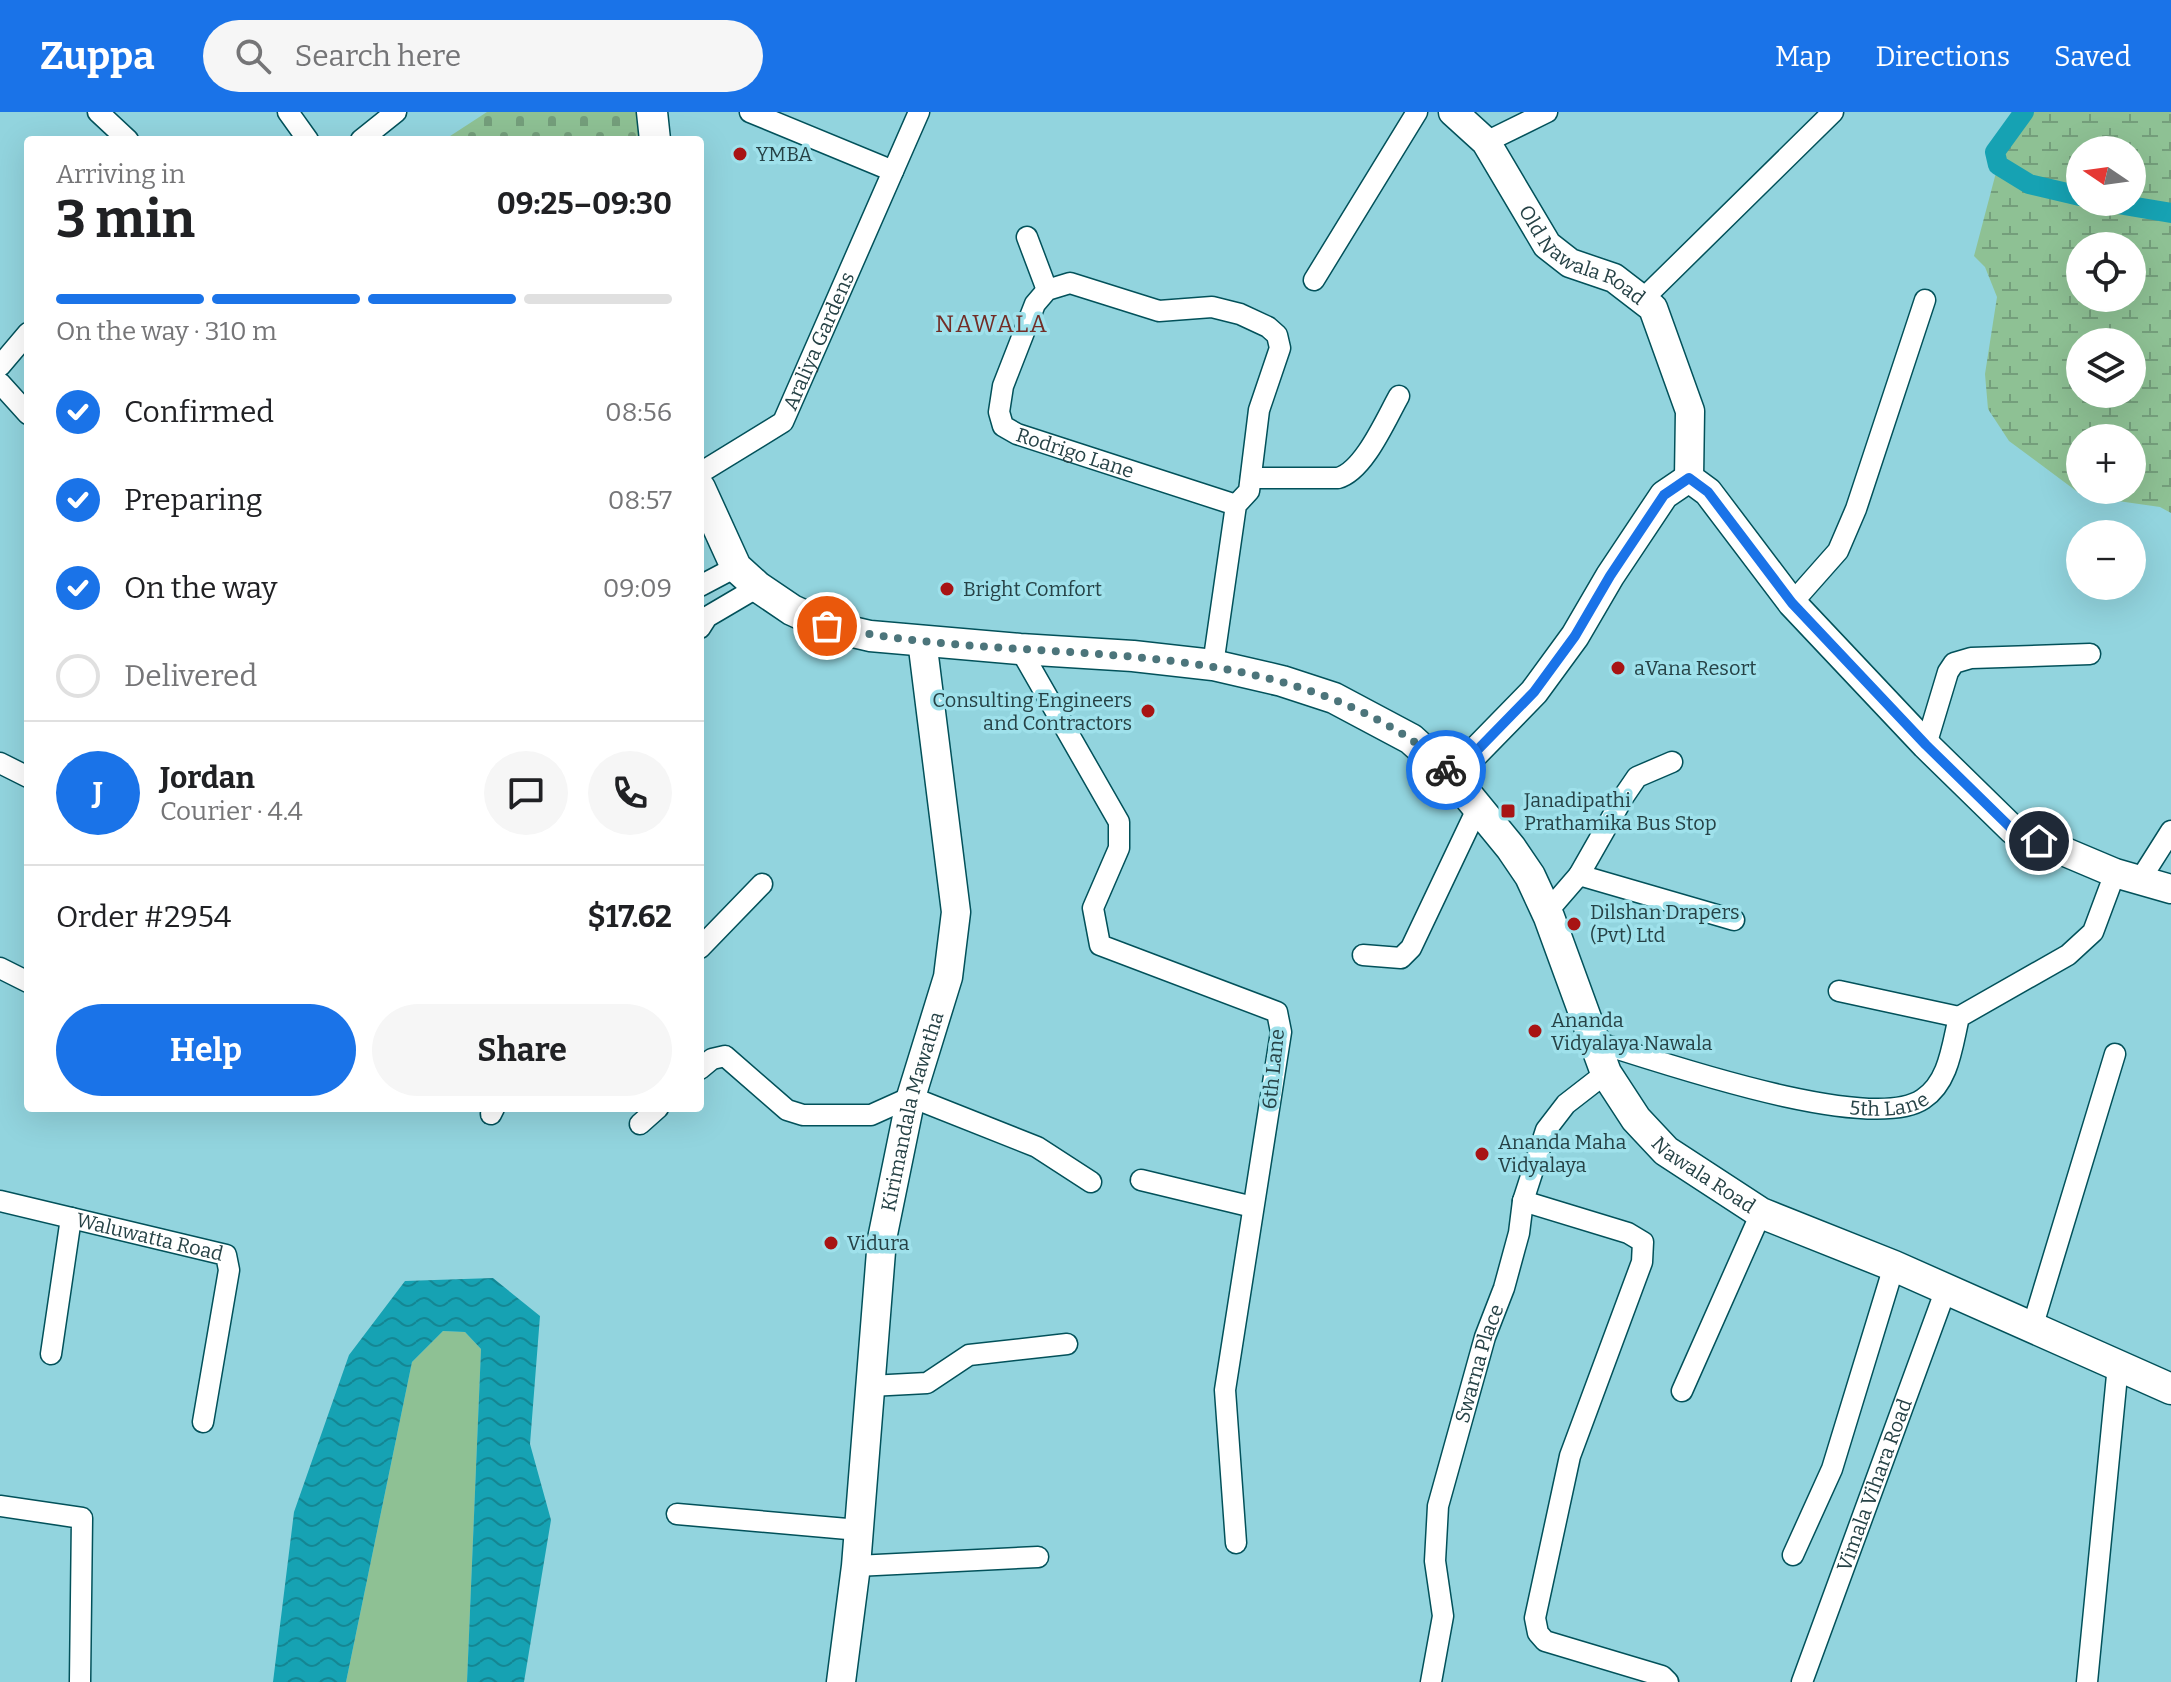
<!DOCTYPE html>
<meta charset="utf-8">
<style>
:root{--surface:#fff;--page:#f6f6f6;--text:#202124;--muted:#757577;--line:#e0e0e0;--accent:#1a73e8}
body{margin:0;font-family:Bitter,serif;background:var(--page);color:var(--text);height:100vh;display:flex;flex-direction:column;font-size:30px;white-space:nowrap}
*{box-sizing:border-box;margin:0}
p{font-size:26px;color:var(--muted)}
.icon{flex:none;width:44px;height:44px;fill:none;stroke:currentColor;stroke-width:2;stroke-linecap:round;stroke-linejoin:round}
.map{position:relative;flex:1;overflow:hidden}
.drawer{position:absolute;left:24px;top:24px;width:680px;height:976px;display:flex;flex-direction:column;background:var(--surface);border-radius:8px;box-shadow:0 8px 32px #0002}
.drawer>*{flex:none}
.needle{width:52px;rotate:283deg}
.buttons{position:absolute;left:2066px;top:24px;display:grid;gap:16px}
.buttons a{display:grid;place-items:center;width:80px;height:80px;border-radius:50%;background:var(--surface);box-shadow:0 8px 32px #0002;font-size:40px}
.pin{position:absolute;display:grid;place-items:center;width:68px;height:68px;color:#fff;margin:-34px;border:4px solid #fff;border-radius:50%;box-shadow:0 2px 8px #0007}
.courier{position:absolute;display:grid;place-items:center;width:80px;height:80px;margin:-40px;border:6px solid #1a73e8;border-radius:50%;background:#fff;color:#222;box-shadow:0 2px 10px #0007}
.head em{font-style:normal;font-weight:700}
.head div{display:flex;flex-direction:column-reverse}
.head{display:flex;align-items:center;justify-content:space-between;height:136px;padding:0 32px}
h1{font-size:52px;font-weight:700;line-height:60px}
.bar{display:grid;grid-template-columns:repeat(4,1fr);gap:12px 8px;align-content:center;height:96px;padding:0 32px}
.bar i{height:10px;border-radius:6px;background:var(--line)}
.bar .current{background:var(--accent)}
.bar p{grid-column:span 4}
.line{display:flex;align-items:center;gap:20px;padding:0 32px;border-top:2px solid var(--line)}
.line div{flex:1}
.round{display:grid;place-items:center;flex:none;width:84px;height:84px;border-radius:42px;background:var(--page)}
ol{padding:0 32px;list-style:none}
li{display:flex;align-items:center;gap:24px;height:88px}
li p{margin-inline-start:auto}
li .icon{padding:8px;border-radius:50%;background:var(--accent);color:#fff;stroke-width:4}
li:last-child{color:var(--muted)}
li i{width:44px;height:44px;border:4px solid var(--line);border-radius:50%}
.action{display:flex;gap:16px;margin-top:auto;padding:16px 32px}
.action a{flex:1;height:92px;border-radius:48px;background:var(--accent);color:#fff;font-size:32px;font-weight:700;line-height:92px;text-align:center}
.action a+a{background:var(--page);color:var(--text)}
header{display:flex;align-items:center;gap:48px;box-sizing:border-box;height:112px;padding:0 40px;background:var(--accent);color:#fff}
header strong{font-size:38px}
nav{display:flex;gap:44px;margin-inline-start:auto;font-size:28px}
.search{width:560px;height:72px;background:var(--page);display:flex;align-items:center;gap:20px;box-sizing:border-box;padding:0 28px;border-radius:44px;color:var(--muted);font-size:30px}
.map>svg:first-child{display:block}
.grass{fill:#8ec194}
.wetland{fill:url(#wetland-marsh);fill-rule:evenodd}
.cemetery{fill:url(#cemetery-stones)}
.water{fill:url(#water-waves)}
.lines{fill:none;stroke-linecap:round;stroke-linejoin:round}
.canal{stroke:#16a2b3;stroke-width:20}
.street-casing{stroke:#02515a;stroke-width:23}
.secondary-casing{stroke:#02515a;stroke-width:31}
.primary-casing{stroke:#02515a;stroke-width:33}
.street{stroke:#fff;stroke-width:20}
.secondary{stroke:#fff;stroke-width:28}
.primary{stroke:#fff;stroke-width:30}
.done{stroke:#4c757b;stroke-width:8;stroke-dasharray:0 14.4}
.route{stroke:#1a73e8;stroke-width:10}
.poi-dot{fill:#a81414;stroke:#9fe1eb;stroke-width:3}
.labels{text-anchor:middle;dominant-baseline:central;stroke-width:7;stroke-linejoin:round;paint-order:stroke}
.poi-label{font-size:20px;fill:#264246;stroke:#9fe1eb;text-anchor:start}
.street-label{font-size:20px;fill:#264246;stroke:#9fe1eb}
.quarter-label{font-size:24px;letter-spacing:2px;fill:#722d26;stroke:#9fe1eb}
</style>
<header>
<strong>Zuppa</strong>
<div class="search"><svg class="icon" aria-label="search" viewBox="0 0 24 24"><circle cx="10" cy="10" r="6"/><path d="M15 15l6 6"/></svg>Search here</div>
<nav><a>Map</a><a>Directions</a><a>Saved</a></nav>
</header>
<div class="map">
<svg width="2171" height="1570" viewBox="0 0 2171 1570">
<defs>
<pattern id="wetland-marsh" width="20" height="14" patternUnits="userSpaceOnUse" patternTransform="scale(2)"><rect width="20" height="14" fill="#8ec194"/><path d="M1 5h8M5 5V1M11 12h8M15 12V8" fill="none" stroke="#749e7b"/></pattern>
<pattern id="cemetery-stones" width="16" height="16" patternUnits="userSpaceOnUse" patternTransform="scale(2)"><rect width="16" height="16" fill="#8ec194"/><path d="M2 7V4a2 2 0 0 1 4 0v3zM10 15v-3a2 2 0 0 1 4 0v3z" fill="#749e7b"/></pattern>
<pattern id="water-waves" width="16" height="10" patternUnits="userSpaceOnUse" patternTransform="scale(2)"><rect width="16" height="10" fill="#16a2b3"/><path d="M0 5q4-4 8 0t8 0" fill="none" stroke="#148693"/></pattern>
</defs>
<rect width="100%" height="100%" fill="#92d4de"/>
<!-- grass -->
<path class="grass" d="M 443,1219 L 465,1220 L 481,1237 L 467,1570 L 346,1570 L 412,1250 Z"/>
<!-- wetland -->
<path class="wetland" d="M 2024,0 L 2171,0 L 2171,401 L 2160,395 L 2083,384 L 2009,329 L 1988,297 L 1985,262 L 1997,185 L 1985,155 L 1974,144 L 1998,53 L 1995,40 ZM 2080,38 L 2132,38 L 2132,90 L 2080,90 ZM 2080,134 L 2132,134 L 2132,186 L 2080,186 ZM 2080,230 L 2132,230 L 2132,282 L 2080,282 ZM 2080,326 L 2132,326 L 2132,378 L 2080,378 Z"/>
<!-- cemetery -->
<path class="cemetery" d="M 487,0 L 637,0 L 640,28 L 444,28 Z"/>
<!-- water -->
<path class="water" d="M 493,1166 L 540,1204 L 530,1332 L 551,1408 L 524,1570 L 467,1570 L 481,1237 L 465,1220 L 443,1219 L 412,1250 L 346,1570 L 273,1570 L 294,1400 L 349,1243 L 405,1169 Z"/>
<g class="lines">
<!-- canal -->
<path class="canal" d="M 2024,0 L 1995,40 L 1998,53 L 2029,72 L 2080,84
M 2106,90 L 2171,101"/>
<defs>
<g id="street">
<path d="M 98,0 L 128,28"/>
<path d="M 288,0 L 308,28"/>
<path d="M 750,0 L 893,59"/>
<path d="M 361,28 L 396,0"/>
<path d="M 1486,30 L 1547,0"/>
<path d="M 1027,125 L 1047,178"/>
<path d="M 1314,168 L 1417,0"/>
<path d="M 1644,186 L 1833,0"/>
<path d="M 0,254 L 28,221"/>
<path d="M 0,271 L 28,302"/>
<path id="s1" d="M 700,361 L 783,310 L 919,0"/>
<path d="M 1251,366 L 1338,366 C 1364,359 1386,307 1399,284"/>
<path d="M 700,474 L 736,455"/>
<path d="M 1792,491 L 1838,439 L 1856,397 L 1925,188"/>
<path d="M 700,516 L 707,505 L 758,475"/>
<path d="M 1020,537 L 1119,710 L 1119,736 L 1093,796 L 1100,833 L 1277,900 L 1281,920 L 1225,1278 L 1236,1431"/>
<path id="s2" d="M 1213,553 L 1236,393 L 1249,379 L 1259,298 L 1280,236 L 1277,223 L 1268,215 L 1240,202 L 1212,195 L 1159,199 L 1070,171 L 1047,178 L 1035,192 L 1003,274 L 999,300 L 1003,314 L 1017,322 L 1236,393"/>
<path d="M 1926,633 L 1948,560 L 1954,551 L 1971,546 L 2090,542"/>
<path d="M 0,651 L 28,665"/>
<path d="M 1579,763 L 1624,684 L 1637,665 L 1672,650"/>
<path d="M 2140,768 L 2171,719"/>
<path d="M 1547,800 L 1579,763 L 1734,808"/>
<path d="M 700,836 L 762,772"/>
<path d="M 1363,843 L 1401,846 L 1411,836 L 1478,695"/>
<path d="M 0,856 L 28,870"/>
<path d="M 1839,879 L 1959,905"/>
<path id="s3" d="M 1596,930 C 1658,949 1870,1023 1923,987 C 1949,970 1952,934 1959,905 L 2068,843 L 2093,820 L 2115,761"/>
<path d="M 700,957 L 712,947 L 725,944 L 787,998 L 803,1003 L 871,1003 L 911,985 L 1037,1035 L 1091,1070"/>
<path d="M 491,1002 L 494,996"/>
<path d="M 640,1012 L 658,996"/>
<path d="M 1141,1068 L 1253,1095"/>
<path id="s4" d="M 0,1089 L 226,1143 L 229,1158 L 203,1310"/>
<path d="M 1523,1089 L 1628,1121 L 1643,1130 L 1642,1150 L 1570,1344 L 1535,1506 L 1538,1521 L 1545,1529 L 1662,1564 L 1668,1570"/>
<path d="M 2032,1216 L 2115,942"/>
<path d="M 51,1242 L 71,1106"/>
<path d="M 870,1274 L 927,1271 L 969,1243 L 1067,1232"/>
<path d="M 1682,1279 L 1761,1101"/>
<path d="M 0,1394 L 82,1406 L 80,1570"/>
<path d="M 677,1402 L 859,1418"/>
<path d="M 1793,1443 L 1832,1357 L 1894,1154"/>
<path d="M 856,1454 L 1038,1445"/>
<path id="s5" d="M 1431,1570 L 1443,1504 L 1435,1449 L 1438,1394 L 1485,1225 L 1504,1176 L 1519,1121 L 1523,1089 L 1546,1018 L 1566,992 L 1606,961"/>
<path id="s6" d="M 1802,1570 L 1946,1177"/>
<path d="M 2087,1570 L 2118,1253"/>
</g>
<g id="secondary">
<path id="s7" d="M 1453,0 L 1486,30 L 1547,133 L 1570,151 L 1614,166 L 1653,196 L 1690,299 L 1689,366 L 1708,380 L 1792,491 L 1926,633 L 2013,718 L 2115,761 L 2171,777"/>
<path d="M 1452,664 L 1534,580 L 1575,524 L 1610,464 L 1664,383 L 1689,366"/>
<path id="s8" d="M 841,1570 L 856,1454 L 882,1127 L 911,985 L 948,865 L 956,800 L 922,528"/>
</g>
<g id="primary">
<path d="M 652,0 L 655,28"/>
<path id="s9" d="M 700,376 L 736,455 L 758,475 L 792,498 L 827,514 L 870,524 L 1020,537 L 1133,544 L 1213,553 L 1282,569 L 1334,586 L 1411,627 L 1452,664 L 1511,736 L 1530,764 L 1549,805 L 1606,961 L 1636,1007 L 1666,1039 L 1761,1101 L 1894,1154 L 2171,1277"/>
</g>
</defs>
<!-- street casing -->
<use href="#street" class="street-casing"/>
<!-- secondary casing -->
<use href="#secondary" class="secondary-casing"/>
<!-- primary casing -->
<use href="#primary" class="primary-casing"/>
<!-- street -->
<use href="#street" class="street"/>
<!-- secondary -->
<use href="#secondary" class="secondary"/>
<!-- primary -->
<use href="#primary" class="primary"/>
</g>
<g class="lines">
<!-- done -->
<path class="done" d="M 827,514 C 1021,557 1234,514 1409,626 C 1422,635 1434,648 1446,658"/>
<!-- route -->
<path class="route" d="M 1446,658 L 1452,664 L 1534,580 L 1575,524 L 1610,464 L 1664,383 L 1689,366 L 1708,380 L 1792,491 L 1926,633 L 2013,718 L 2039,729"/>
</g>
<!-- markers -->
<g class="poi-dot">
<circle cx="740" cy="42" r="8"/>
<circle cx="947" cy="477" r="8"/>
<circle cx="1618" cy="556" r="8"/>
<circle cx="1148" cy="599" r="8"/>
<rect x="1500" y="691" width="16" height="16" rx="4"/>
<circle cx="1574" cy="812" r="8"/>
<circle cx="1535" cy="919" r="8"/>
<circle cx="1482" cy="1042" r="8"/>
<circle cx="831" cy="1131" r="8"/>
</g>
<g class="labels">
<!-- poi labels -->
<g class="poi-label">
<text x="756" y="42">YMBA</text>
<text x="963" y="477">Bright Comfort</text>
<text x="1634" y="556">aVana Resort</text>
<text x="1132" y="588" text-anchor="end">Consulting Engineers<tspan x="1132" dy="23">and Contractors</tspan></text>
<text x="1524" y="688">Janadipathi<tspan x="1524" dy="23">Prathamika Bus Stop</tspan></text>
<text x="1590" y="800">Dilshan Drapers<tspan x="1590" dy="23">(Pvt) Ltd</tspan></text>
<text x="1551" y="908">Ananda<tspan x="1551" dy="23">Vidyalaya Nawala</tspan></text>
<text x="1498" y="1030">Ananda Maha<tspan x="1498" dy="23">Vidyalaya</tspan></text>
<text x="847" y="1131">Vidura</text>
</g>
<!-- street labels -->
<g class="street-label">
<text stroke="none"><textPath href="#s7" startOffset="198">Old Nawala Road</textPath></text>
<text stroke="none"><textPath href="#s1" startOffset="186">Araliya Gardens</textPath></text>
<text stroke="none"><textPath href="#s2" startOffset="808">Rodrigo Lane</textPath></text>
<text transform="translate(1273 957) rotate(-84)">6th Lane</text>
<text stroke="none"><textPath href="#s3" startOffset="302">5th Lane</textPath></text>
<text stroke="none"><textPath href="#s8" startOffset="576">Kirimandala Mawatha</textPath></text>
<text stroke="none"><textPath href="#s9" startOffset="1334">Nawala Road</textPath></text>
<text stroke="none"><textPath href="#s4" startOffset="154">Waluwatta Road</textPath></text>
<text stroke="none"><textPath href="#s5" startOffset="326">Swarna Place</textPath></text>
<text stroke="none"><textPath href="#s6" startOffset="210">Vimala Vihara Road</textPath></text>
</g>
<!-- quarter labels -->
<g class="quarter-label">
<text x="992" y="212">NAWALA</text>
</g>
</g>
</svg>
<div class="buttons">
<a><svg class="needle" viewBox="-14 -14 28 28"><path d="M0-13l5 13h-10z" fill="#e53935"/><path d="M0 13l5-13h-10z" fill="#757577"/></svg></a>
<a><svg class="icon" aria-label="locate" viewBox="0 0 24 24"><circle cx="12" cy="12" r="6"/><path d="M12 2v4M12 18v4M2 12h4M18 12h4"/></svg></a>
<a><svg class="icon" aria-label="layers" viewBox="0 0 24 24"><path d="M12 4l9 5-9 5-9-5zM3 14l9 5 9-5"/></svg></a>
<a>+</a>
<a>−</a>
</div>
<div class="pin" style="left:827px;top:514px;background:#ea580c"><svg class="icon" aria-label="bag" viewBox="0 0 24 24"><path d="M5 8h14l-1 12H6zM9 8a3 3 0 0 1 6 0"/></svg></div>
<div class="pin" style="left:2039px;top:729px;background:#1f2937"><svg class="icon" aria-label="home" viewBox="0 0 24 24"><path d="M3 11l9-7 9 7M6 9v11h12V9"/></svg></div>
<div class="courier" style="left:1446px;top:658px"><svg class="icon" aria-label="bike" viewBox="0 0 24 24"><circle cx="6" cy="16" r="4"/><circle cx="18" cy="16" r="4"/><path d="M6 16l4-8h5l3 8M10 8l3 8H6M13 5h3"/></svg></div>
<section class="drawer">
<div class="head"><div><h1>3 min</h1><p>Arriving in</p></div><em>09:25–09:30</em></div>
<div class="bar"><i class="current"></i><i class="current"></i><i class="current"></i><i></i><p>On the way · 310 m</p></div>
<ol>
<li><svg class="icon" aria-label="check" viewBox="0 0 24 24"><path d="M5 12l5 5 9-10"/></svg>Confirmed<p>08:56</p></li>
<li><svg class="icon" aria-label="check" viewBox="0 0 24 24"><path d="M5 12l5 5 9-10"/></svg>Preparing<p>08:57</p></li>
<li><svg class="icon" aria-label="check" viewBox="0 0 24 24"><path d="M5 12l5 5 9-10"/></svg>On the way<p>09:09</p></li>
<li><i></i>Delivered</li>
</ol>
<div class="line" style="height:144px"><b class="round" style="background:var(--accent);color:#fff">J</b><div><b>Jordan</b><p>Courier · 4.4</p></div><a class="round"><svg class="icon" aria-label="chat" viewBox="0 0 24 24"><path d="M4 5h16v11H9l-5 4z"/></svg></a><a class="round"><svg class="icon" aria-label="phone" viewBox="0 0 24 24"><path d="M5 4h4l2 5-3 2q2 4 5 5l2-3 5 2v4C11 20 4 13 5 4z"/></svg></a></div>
<div class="line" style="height:104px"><div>Order #2954</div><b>$17.62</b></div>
<div class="action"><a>Help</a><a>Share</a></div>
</section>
</div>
